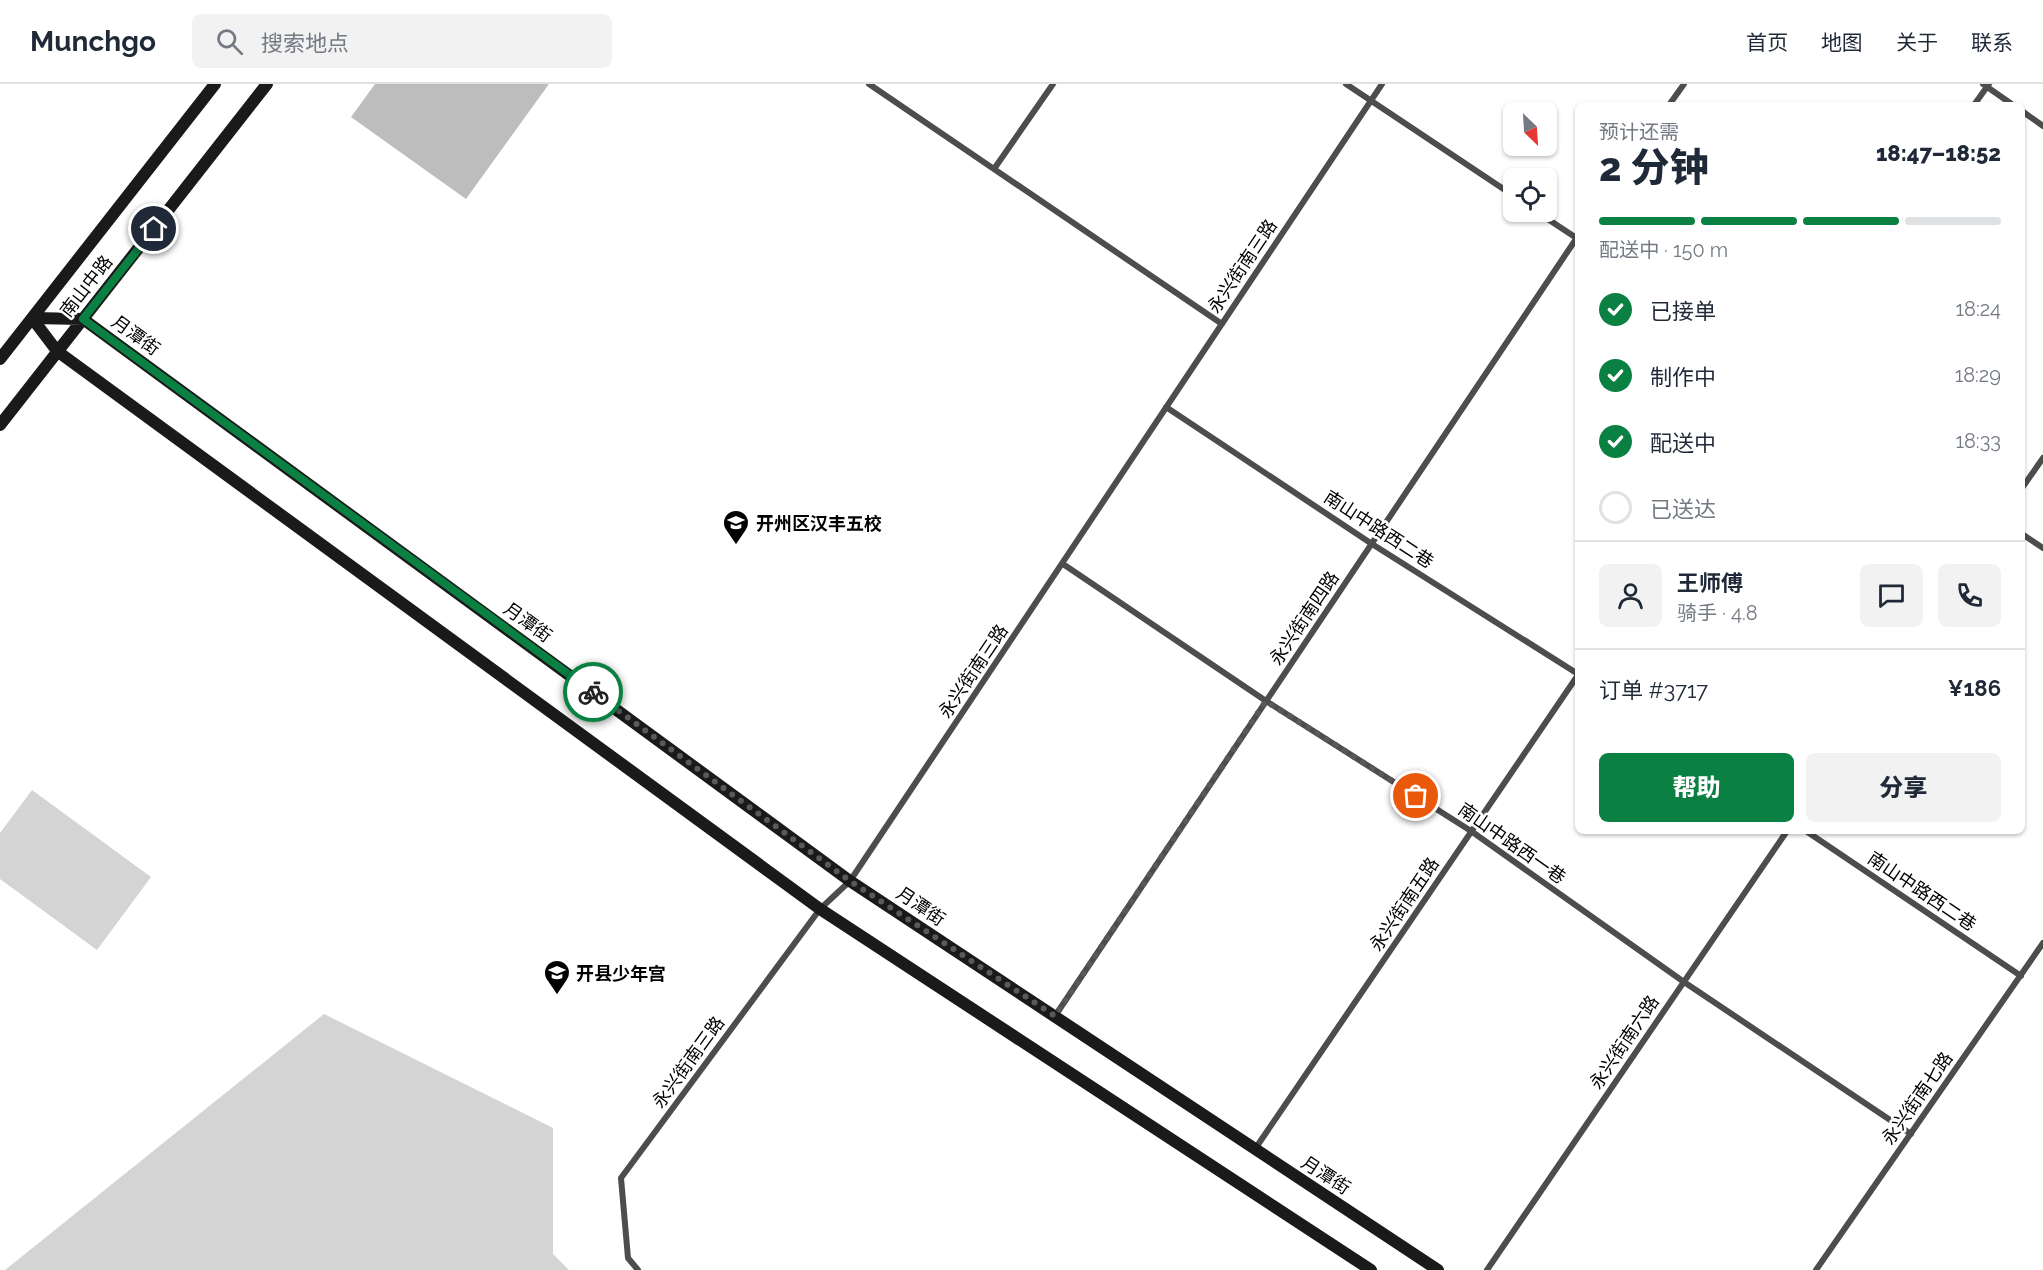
<!DOCTYPE html>
<html lang="zh">
<meta charset="utf-8">
<style>
:root{--surface:#fff;--page:#f2f2f3;--text:#1f2937;--muted:#747a83;--line:#e0e1e3;--accent:#0b8043}
body{margin:0;font-family:Raleway,"Noto Sans SC",sans-serif;background:var(--page);color:var(--text);height:100vh;display:flex;flex-direction:column;font-size:22px;white-space:nowrap}
*{box-sizing:border-box;margin:0}
p{font-size:20px;color:var(--muted)}
.icon{flex:none;width:33px;height:33px;fill:none;stroke:currentColor;stroke-width:2;stroke-linecap:round;stroke-linejoin:round}
.map{position:relative;flex:1;overflow:hidden}
.drawer{position:absolute;left:1575px;top:18px;width:450px;height:732px;display:flex;flex-direction:column;background:var(--surface);border-radius:9px;box-shadow:0 2px 4px #0004}
.drawer>*{flex:none}
.needle{width:39px;rotate:155deg}
.fabs{position:absolute;left:1503px;top:18px;display:grid;gap:12px}
.fabs a{display:grid;place-items:center;width:54px;height:54px;border-radius:9px;background:var(--surface);box-shadow:0 2px 4px #0004;font-size:30px}
.pin{position:absolute;display:grid;place-items:center;width:51px;height:51px;color:#fff;margin:-26px;border:3px solid #fff;border-radius:50%;box-shadow:0 2px 6px #0007}
.courier{position:absolute;display:grid;place-items:center;width:60px;height:60px;margin:-30px;border:4px solid #0b8043;border-radius:50%;background:#fff;color:#222;box-shadow:0 2px 8px #0007}
.headline em{font-style:normal;font-weight:800}
.headline div{display:flex;flex-direction:column-reverse}
.headline{display:flex;align-items:center;justify-content:space-between;height:102px;padding:0 24px}
h1{font-size:39px;font-weight:800;line-height:45px}
.bar{display:grid;grid-template-columns:repeat(4,1fr);gap:9px 6px;align-content:center;height:72px;padding:0 24px}
.bar i{height:8px;border-radius:4px;background:var(--line)}
.bar .selected{background:var(--accent)}
.bar p{grid-column:span 4}
.line{display:flex;align-items:center;gap:15px;padding:0 24px;border-top:2px solid var(--line)}
.line div{flex:1}
.round{display:grid;place-items:center;flex:none;width:63px;height:63px;border-radius:9px;background:var(--page)}
ol{padding:0 24px;list-style:none}
li{display:flex;align-items:center;gap:18px;height:66px}
li p{margin-inline-start:auto}
li .icon{padding:6px;border-radius:50%;background:var(--accent);color:#fff;stroke-width:4}
li:last-child{color:var(--muted)}
li i{width:33px;height:33px;border:3px solid var(--line);border-radius:50%}
.cta{display:flex;gap:12px;margin-top:auto;padding:12px 24px}
.cta a{flex:1;height:69px;border-radius:9px;background:var(--accent);color:#fff;font-size:24px;font-weight:800;line-height:69px;text-align:center}
.cta a+a{background:var(--page);color:var(--text)}
header{display:flex;align-items:center;gap:36px;box-sizing:border-box;height:84px;padding:0 30px;background:var(--surface);border-bottom:2px solid var(--line)}
header strong{font-size:28px}
nav{display:flex;gap:33px;margin-inline-start:auto;font-size:21px}
.search{width:420px;height:54px;background:var(--page);display:flex;align-items:center;gap:15px;box-sizing:border-box;padding:0 21px;border-radius:9px;color:var(--muted);font-size:22px}
.map>svg:first-child{display:block}
.green{fill:#d4d4d4}
.building{fill:#bdbdbd}
.lines{fill:none;stroke-linecap:round;stroke-linejoin:round}
.street{stroke:#4d4d4d;stroke-width:6}
.secondary{stroke:#1a1a1a;stroke-width:12}
.done{stroke:#595959;stroke-width:6;stroke-dasharray:0 10.8}
.route{stroke:#0b8043;stroke-width:8}
.labels{text-anchor:middle;dominant-baseline:central;stroke-width:5;stroke-linejoin:round;paint-order:stroke}
.street-label{font-size:18px;fill:#000;stroke:#fff}
.poi-label{font-size:18px;font-weight:bold;fill:#000;stroke:#fff;text-anchor:start}
</style>
<header>
<strong>Munchgo</strong>
<div class="search"><svg class="icon" aria-label="search" viewBox="0 0 24 24"><circle cx="10" cy="10" r="6"/><path d="M15 15l6 6"/></svg>搜索地点</div>
<nav><a>首页</a><a>地图</a><a>关于</a><a>联系</a></nav>
</header>
<div class="map">
<svg width="2043" height="1186" viewBox="0 0 2043 1186">
<rect width="100%" height="100%" fill="#fff"/>
<!-- green -->
<path class="green" d="M 32,706 L 151,793 L 97,866 L 0,795 L 0,749 Z
M 324,930 L 553,1044 L 553,1170 L 569,1186 L 5,1186 Z"/>
<!-- building -->
<path class="building" d="M 375,0 L 549,0 L 466,115 L 351,33 Z"/>
<g class="lines">
<!-- street -->
<path class="street" d="M 869,0 L 1222,240
M 1346,0 L 1514,112
M 1983,0 L 2013,21
M 1669,21 L 1684,0
M 1974,21 L 1989,0
M 2022,27 L 2043,42
M 994,85 L 1053,0
M 1537,128 L 1578,155
M 1166,323 L 1372,460 L 1578,590
M 2022,404 L 2043,374
M 2022,450 L 2043,464
M 1063,480 L 1266,617 L 1471,747 L 1684,898 L 1911,1050
M 1806,747 L 2021,892
M 1055,932 L 1578,152
M 1255,1065 L 1578,591
M 638,1186 L 628,1174 L 621,1094 L 820,825 L 850,797 L 1382,0
M 1487,1186 L 1787,747
M 1816,1186 L 2043,859"/>
<!-- secondary -->
<path class="secondary" d="M 32,234 L 83,235 L 850,797 L 1438,1186
M 32,234 L 57,267 L 820,825 L 1371,1186
M 0,275 L 215,0
M 0,341 L 267,0"/>
</g>
<g class="lines">
<!-- done -->
<path class="done" d="M 593,608 L 850,797 L 1055,932 L 1266,617 L 1416,712"/>
<!-- route -->
<path class="route" d="M 154,145 L 83,235 L 593,608"/>
</g>
<!-- icons -->
<defs>
<symbol id="school-pin" viewBox="-11 -11 22 30"><path d="M0 17L-7.5 6A9.5 9.5 0 1 1 7.5 6Z" fill="#000" stroke="#fff"/><path d="M0-5L7-2L0 1L-7-2ZM-4 1L0 2.5L4 1V4Q0 6-4 4Z" fill="#fff"/></symbol>
</defs>
<g fill-rule="evenodd">
<use href="#school-pin" x="721" y="424" width="30" height="40"/>
<use href="#school-pin" x="542" y="874" width="30" height="40"/>
</g>
<g class="labels">
<!-- street labels -->
<g class="street-label">
<text transform="translate(1242 182) rotate(-56)">永兴街南三路</text>
<text transform="translate(86 202) rotate(-52)">南山中路</text>
<text transform="translate(136 251) rotate(36)">月潭街</text>
<text transform="translate(1379 445) rotate(33)">南山中路西二巷</text>
<text transform="translate(1304 534) rotate(-56)">永兴街南四路</text>
<text transform="translate(528 538) rotate(36)">月潭街</text>
<text transform="translate(973 587) rotate(-56)">永兴街南三路</text>
<text transform="translate(1512 759) rotate(35)">南山中路西一巷</text>
<text transform="translate(1922 807) rotate(34)">南山中路西二巷</text>
<text transform="translate(1404 820) rotate(-56)">永兴街南五路</text>
<text transform="translate(921 822) rotate(34)">月潭街</text>
<text transform="translate(1624 958) rotate(-56)">永兴街南六路</text>
<text transform="translate(688 978) rotate(-54)">永兴街南三路</text>
<text transform="translate(1917 1014) rotate(-55)">永兴街南七路</text>
<text transform="translate(1326 1091) rotate(33)">月潭街</text>
</g>
<!-- poi labels -->
<g class="poi-label">
<text x="756" y="439">开州区汉丰五校</text>
<text x="576" y="889">开县少年宫</text>
</g>
</g>
</svg>
<div class="fabs">
<a><svg class="needle" viewBox="-14 -14 28 28"><path d="M0-13l5 13h-10z" fill="#e53935"/><path d="M0 13l5-13h-10z" fill="#747a83"/></svg></a>
<a><svg class="icon" aria-label="locate" viewBox="0 0 24 24"><circle cx="12" cy="12" r="6"/><path d="M12 2v4M12 18v4M2 12h4M18 12h4"/></svg></a>
</div>
<div class="pin" style="left:1416px;top:712px;background:#ea580c"><svg class="icon" aria-label="bag" viewBox="0 0 24 24"><path d="M5 8h14l-1 12H6zM9 8a3 3 0 0 1 6 0"/></svg></div>
<div class="pin" style="left:154px;top:145px;background:#1f2937"><svg class="icon" aria-label="home" viewBox="0 0 24 24"><path d="M3 11l9-7 9 7M6 9v11h12V9"/></svg></div>
<div class="courier" style="left:593px;top:608px"><svg class="icon" aria-label="bike" viewBox="0 0 24 24"><circle cx="6" cy="16" r="4"/><circle cx="18" cy="16" r="4"/><path d="M6 16l4-8h5l3 8M10 8l3 8H6M13 5h3"/></svg></div>
<section class="drawer">
<div class="headline"><div><h1>2 分钟</h1><p>预计还需</p></div><em>18:47–18:52</em></div>
<div class="bar"><i class="selected"></i><i class="selected"></i><i class="selected"></i><i></i><p>配送中 · 150 m</p></div>
<ol>
<li><svg class="icon" aria-label="check" viewBox="0 0 24 24"><path d="M5 12l5 5 9-10"/></svg>已接单<p>18:24</p></li>
<li><svg class="icon" aria-label="check" viewBox="0 0 24 24"><path d="M5 12l5 5 9-10"/></svg>制作中<p>18:29</p></li>
<li><svg class="icon" aria-label="check" viewBox="0 0 24 24"><path d="M5 12l5 5 9-10"/></svg>配送中<p>18:33</p></li>
<li><i></i>已送达</li>
</ol>
<div class="line" style="height:108px"><a class="round"><svg class="icon" aria-label="person" viewBox="0 0 24 24"><circle cx="12" cy="8" r="4"/><path d="M4 21q1-7 8-7t8 7"/></svg></a><div><b>王师傅</b><p>骑手 · 4.8</p></div><a class="round"><svg class="icon" aria-label="chat" viewBox="0 0 24 24"><path d="M4 5h16v11H9l-5 4z"/></svg></a><a class="round"><svg class="icon" aria-label="phone" viewBox="0 0 24 24"><path d="M5 4h4l2 5-3 2q2 4 5 5l2-3 5 2v4C11 20 4 13 5 4z"/></svg></a></div>
<div class="line" style="height:78px"><div>订单 #3717</div><b>¥186</b></div>
<div class="cta"><a>帮助</a><a>分享</a></div>
</section>
</div>
